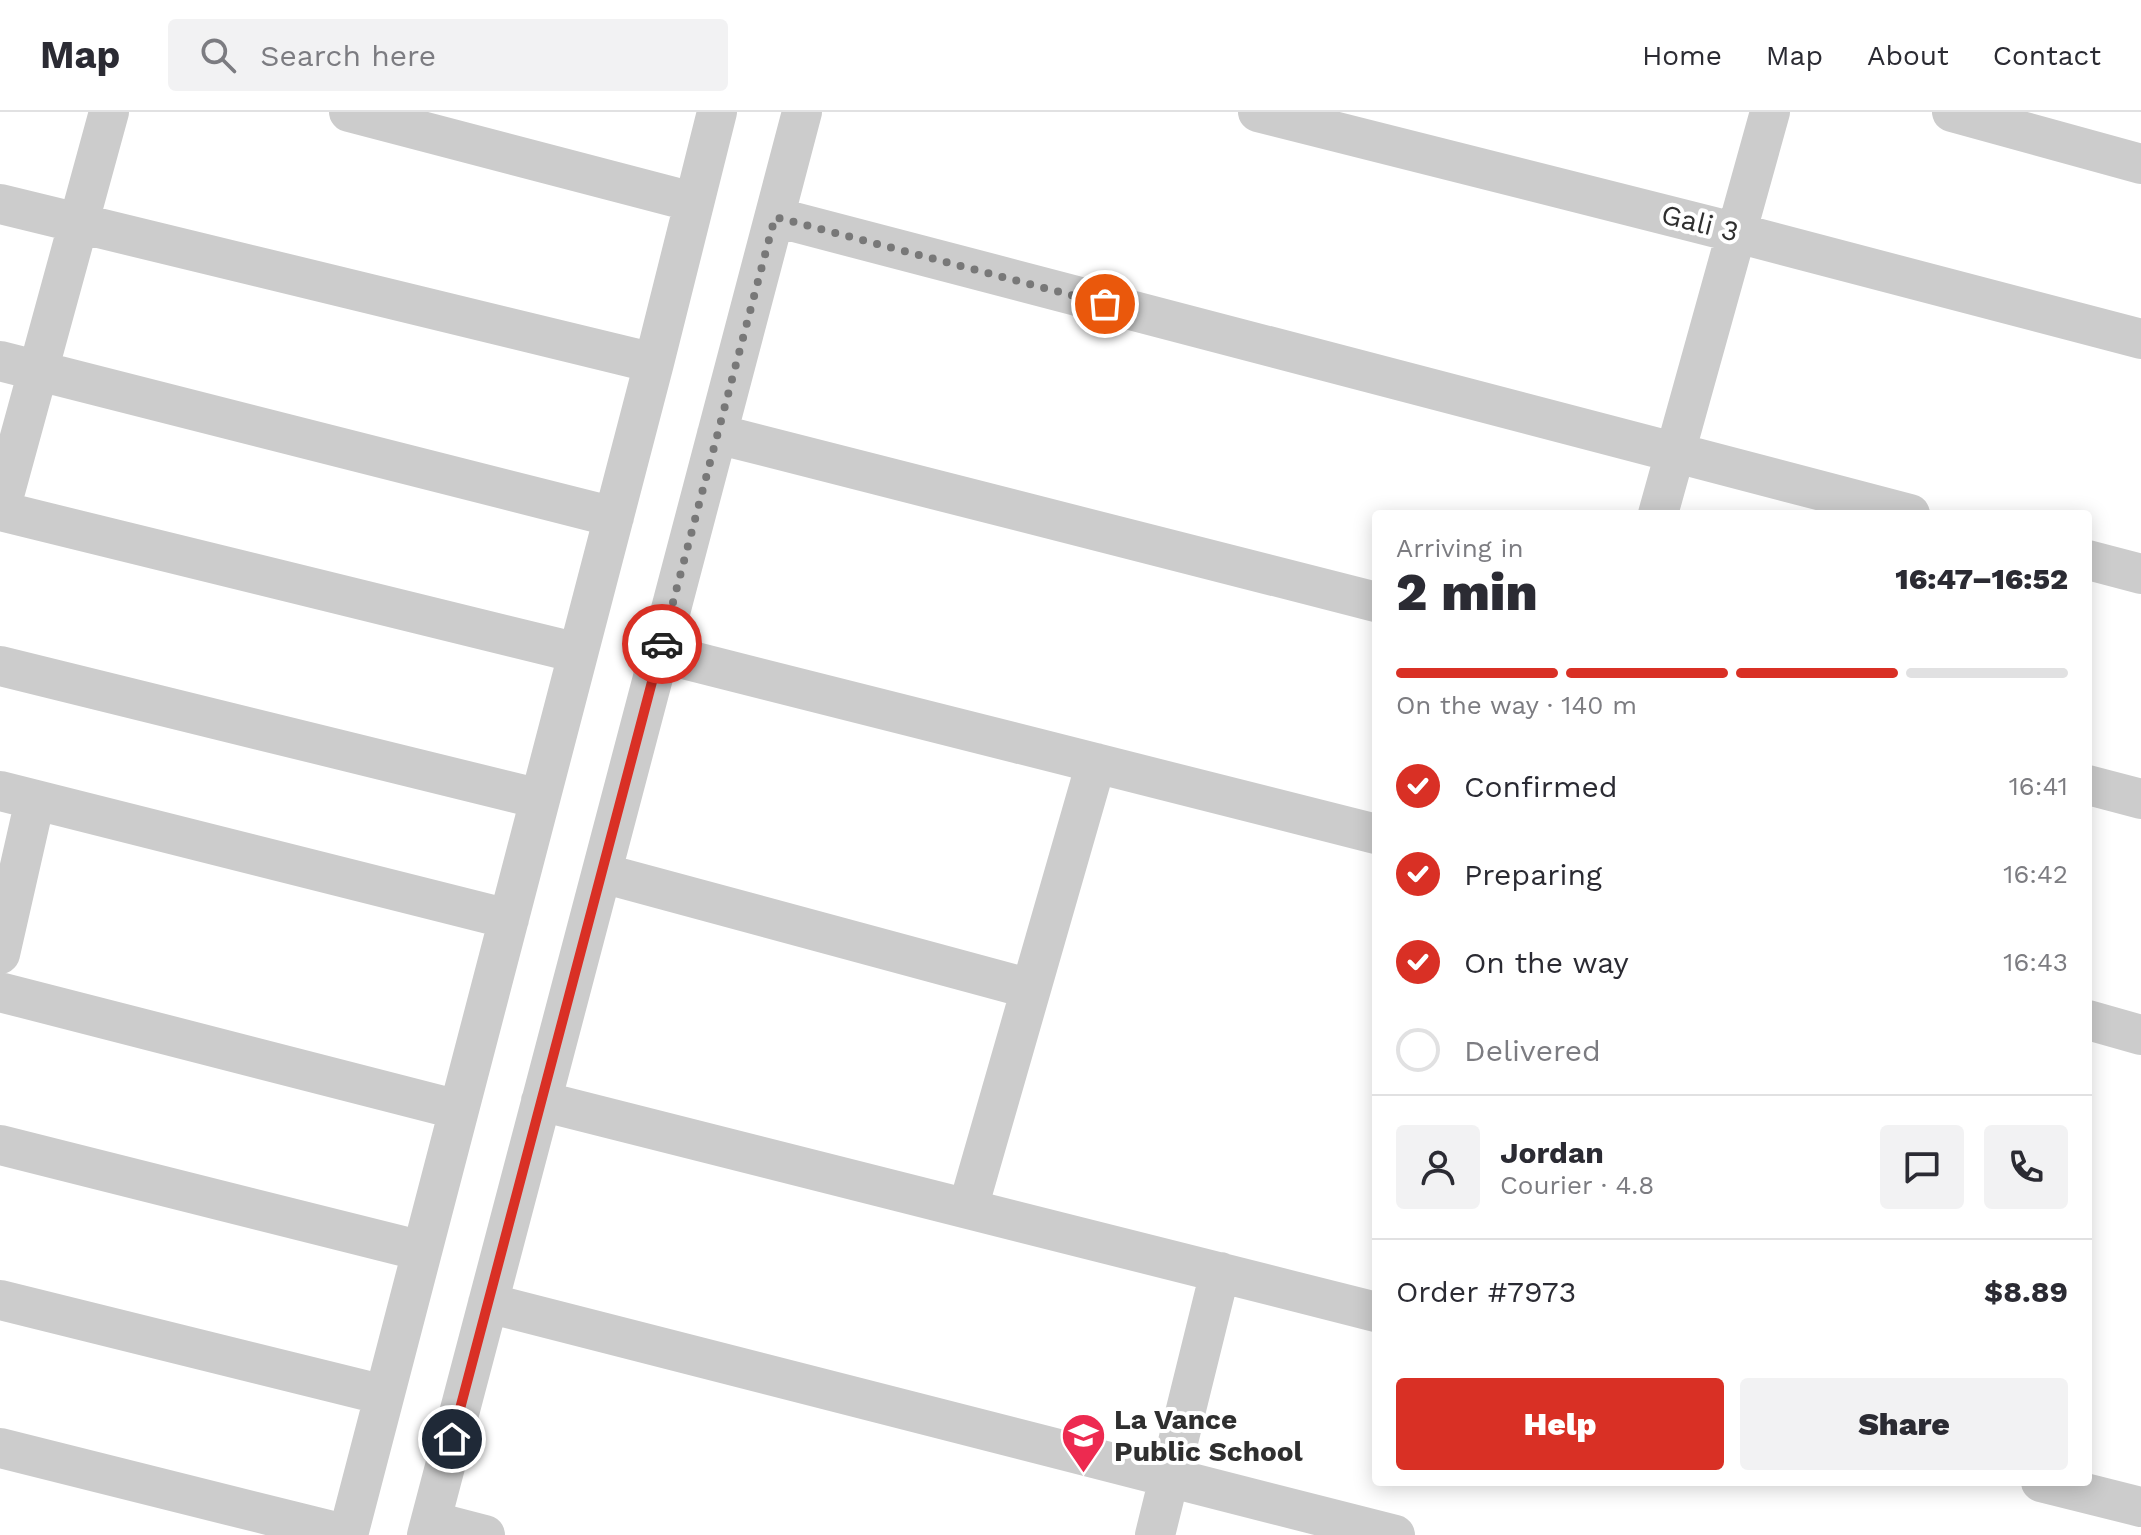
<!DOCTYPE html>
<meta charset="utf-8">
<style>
:root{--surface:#fff;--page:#f2f2f3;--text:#2b2b33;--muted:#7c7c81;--line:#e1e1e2;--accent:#d93025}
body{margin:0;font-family:"Work Sans",sans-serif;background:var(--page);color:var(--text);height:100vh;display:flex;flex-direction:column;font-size:30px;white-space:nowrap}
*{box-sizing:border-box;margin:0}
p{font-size:26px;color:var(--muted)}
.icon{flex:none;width:44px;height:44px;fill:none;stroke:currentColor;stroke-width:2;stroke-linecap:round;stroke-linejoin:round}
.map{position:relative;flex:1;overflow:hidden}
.side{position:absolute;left:1372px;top:398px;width:720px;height:976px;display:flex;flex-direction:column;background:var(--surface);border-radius:8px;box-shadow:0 4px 20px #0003}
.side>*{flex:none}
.pin{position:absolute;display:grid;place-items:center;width:68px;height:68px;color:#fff;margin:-34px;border:4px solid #fff;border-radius:50%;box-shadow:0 2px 8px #0007}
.courier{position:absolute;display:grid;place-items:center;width:80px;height:80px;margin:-40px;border:6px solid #d93025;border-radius:50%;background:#fff;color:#222;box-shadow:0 2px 10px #0007}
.overview em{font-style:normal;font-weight:800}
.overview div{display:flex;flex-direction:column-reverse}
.overview{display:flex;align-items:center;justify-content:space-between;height:136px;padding:0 24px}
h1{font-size:52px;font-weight:800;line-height:60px}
.bar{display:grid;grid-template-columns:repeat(4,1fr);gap:12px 8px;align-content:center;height:96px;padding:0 24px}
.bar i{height:10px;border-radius:6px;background:var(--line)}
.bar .on{background:var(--accent)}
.bar p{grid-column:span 4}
.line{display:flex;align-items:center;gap:20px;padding:0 24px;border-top:2px solid var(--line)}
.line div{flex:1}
.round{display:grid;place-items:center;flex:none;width:84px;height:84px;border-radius:8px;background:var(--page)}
ol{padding:0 24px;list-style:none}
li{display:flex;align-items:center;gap:24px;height:88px}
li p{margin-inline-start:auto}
li .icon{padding:8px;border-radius:50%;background:var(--accent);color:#fff;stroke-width:4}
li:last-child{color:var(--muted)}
li i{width:44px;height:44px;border:4px solid var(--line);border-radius:50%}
.button{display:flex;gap:16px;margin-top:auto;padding:16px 24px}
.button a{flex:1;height:92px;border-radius:8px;background:var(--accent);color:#fff;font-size:32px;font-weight:800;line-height:92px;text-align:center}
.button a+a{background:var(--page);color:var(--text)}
header{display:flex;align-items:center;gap:48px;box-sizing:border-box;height:112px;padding:0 40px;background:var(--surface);border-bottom:2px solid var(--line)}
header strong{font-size:38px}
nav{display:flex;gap:44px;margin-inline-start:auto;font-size:28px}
.search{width:560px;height:72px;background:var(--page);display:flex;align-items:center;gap:20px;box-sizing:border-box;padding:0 28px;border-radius:8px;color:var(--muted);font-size:30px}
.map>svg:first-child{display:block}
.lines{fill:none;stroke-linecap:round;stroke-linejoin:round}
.minor{stroke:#ccc;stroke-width:40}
.done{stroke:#787878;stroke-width:8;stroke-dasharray:0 14.4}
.route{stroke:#d93025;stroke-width:10}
.labels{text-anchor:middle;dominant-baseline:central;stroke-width:8;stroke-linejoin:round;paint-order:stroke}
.street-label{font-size:28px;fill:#2f2f2f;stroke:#fff}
.poi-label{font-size:28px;font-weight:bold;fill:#2f2f2f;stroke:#fff;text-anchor:start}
</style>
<header>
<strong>Map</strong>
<div class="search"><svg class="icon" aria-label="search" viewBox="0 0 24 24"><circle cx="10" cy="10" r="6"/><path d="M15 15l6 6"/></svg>Search here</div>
<nav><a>Home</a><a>Map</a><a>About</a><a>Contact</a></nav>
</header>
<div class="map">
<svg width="2141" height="1423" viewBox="0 0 2141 1423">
<rect width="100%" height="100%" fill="#fff"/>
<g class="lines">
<!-- minor -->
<path class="minor" d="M 349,0 L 693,90
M 1258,0 L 1737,121 L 2141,227
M 1952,0 L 2141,52
M 0,92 L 654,251
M 775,105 L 1910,402
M 0,249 L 614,405
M 717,322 L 1376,490
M 0,398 L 109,0
M 0,399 L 578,541
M 1658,402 L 1770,0
M 2088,448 L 2141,462
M 660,541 L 1376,722
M 0,554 L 540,687
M 2088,673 L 2141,687
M 0,679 L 509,807
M 602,761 L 1031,877
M 0,842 L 35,688
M 0,880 L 459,998
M 2088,908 L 2141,923
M 541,989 L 1376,1200
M 0,1033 L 422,1139
M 968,1096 L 1096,651
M 0,1188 L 384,1283
M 488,1191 L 1395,1423
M 0,1336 L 348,1423
M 2041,1370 L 2141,1395
M 431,1409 L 485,1423
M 348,1423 L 654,251 L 717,0
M 427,1423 L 802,0
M 1155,1423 L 1220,1160"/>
</g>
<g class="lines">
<!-- done -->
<path class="done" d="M 662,532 L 775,105 L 1105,192"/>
<!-- route -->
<path class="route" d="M 452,1327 L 662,532"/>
</g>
<!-- icons -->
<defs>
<symbol id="school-pin" viewBox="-11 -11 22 30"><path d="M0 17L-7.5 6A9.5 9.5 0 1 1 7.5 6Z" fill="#ed2a50" stroke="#fff"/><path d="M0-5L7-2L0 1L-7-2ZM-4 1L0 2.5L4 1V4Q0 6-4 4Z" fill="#fff"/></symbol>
</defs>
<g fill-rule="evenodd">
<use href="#school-pin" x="1058" y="1298" width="51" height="69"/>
</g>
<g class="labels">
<!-- street labels -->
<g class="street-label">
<text transform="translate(1700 111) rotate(14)">Gali 3</text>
</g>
<!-- poi labels -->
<g class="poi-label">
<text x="1114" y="1307">La Vance<tspan x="1114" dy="32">Public School</tspan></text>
</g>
</g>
</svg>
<div class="pin" style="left:1105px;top:192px;background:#ea580c"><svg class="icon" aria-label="bag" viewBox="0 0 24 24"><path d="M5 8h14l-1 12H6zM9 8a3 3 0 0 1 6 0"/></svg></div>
<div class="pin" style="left:452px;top:1327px;background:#1f2937"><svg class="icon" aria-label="home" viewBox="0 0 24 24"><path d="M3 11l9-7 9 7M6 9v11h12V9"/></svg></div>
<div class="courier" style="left:662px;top:532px"><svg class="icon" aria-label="car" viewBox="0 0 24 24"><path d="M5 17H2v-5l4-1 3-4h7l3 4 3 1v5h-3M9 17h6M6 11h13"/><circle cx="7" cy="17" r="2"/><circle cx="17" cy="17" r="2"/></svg></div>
<section class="side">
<div class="overview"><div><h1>2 min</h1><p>Arriving in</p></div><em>16:47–16:52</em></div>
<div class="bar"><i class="on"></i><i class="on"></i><i class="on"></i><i></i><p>On the way · 140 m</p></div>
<ol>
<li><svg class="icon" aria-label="check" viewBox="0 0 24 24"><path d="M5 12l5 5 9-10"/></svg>Confirmed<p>16:41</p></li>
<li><svg class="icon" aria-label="check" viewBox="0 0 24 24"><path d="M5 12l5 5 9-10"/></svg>Preparing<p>16:42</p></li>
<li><svg class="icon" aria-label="check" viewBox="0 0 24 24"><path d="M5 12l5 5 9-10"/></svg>On the way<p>16:43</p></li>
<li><i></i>Delivered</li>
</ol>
<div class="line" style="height:144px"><a class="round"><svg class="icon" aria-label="person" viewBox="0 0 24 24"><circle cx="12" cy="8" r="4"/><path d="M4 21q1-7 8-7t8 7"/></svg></a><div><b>Jordan</b><p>Courier · 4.8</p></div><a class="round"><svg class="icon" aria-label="chat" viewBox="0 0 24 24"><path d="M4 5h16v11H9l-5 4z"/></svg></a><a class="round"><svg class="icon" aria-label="phone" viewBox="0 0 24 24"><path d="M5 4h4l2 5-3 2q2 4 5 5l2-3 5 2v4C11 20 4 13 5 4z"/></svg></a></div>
<div class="line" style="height:104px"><div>Order #7973</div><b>$8.89</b></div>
<div class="button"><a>Help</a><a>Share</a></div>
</section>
</div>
